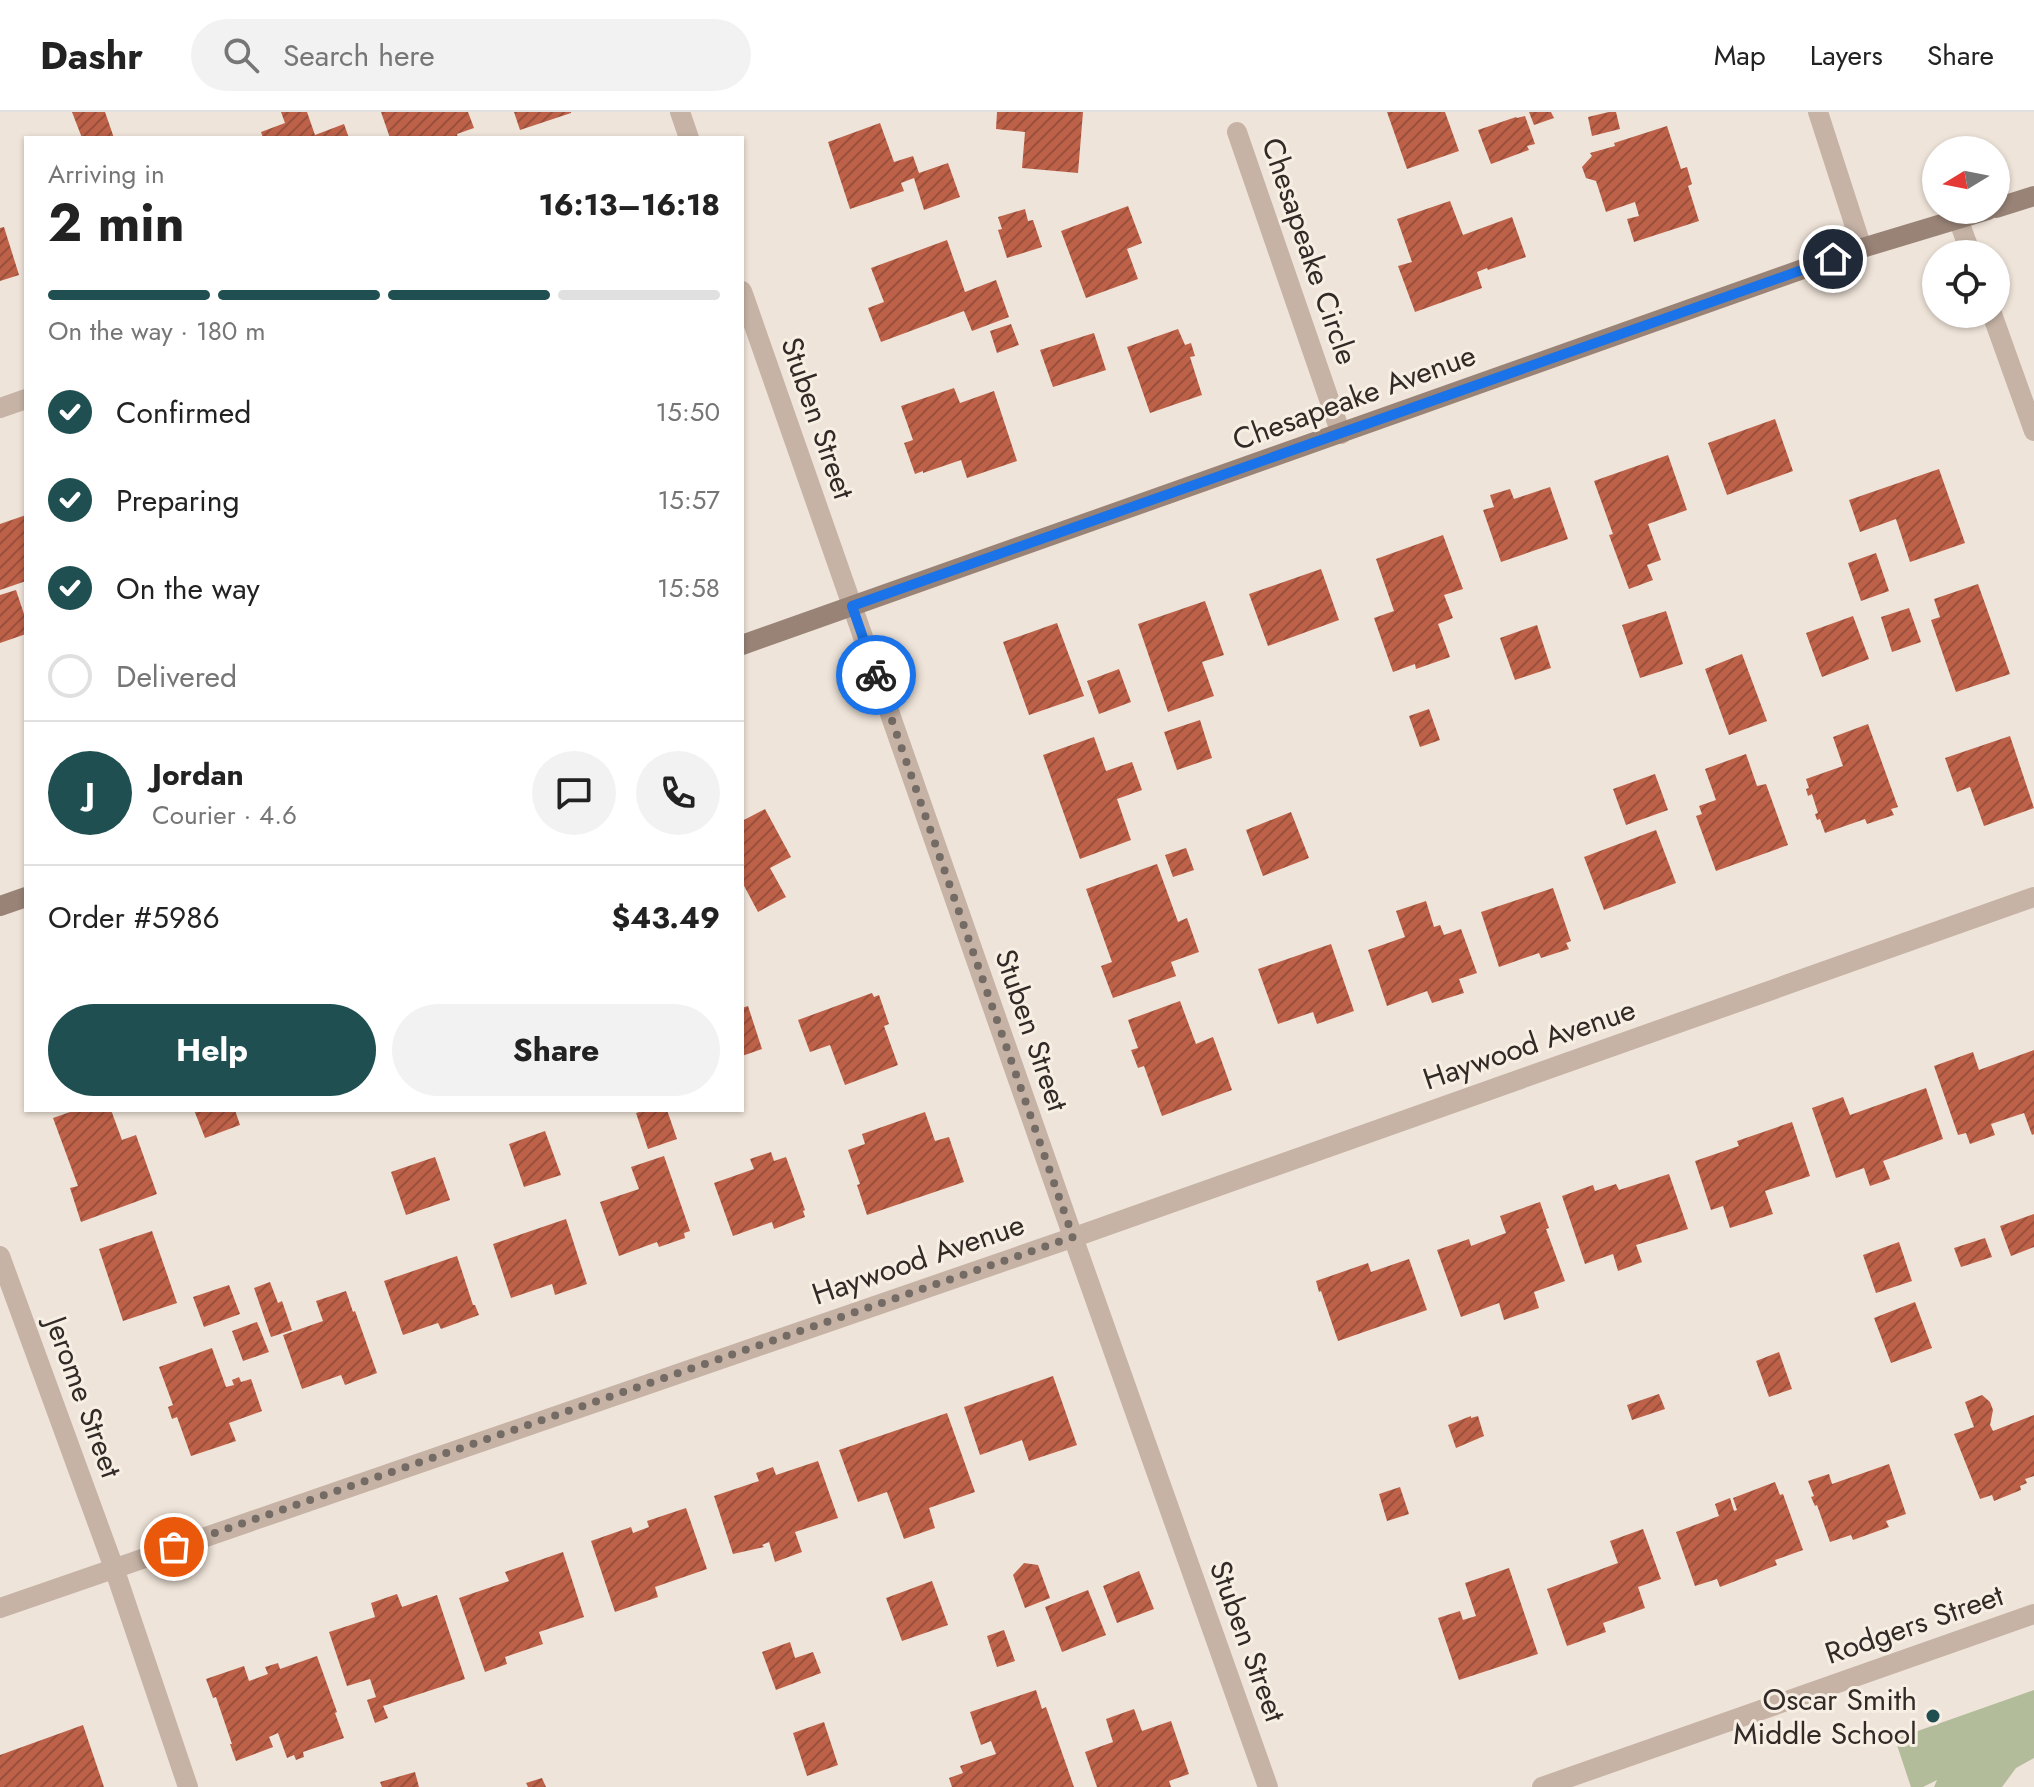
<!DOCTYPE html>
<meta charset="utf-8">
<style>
:root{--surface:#fff;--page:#f2f2f2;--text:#222;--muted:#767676;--line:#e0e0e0;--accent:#1f4f50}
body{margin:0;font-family:Jost,sans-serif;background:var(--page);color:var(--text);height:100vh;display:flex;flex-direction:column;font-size:30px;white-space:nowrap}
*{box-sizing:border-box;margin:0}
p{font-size:26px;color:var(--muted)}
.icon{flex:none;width:44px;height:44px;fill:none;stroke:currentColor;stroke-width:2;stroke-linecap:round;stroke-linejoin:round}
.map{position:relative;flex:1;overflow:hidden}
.panel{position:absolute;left:24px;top:24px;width:720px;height:976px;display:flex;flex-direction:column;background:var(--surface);border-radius:0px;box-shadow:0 2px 6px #0004}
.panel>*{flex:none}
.needle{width:52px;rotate:260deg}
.tools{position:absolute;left:1922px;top:24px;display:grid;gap:16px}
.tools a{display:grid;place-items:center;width:88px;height:88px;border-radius:50%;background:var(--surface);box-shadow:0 2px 6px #0004;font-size:40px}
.pin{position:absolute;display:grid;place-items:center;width:68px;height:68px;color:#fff;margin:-34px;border:4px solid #fff;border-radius:50%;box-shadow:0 2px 8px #0007}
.courier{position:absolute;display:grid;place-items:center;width:80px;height:80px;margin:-40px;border:6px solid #1a73e8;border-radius:50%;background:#fff;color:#222;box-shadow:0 2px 10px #0007}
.summary em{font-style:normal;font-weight:700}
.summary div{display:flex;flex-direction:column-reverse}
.summary{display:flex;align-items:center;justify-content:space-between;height:136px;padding:0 24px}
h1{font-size:52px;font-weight:700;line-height:60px}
.bar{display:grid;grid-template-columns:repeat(4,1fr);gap:12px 8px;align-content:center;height:96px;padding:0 24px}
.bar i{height:10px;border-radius:6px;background:var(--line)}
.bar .active{background:var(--accent)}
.bar p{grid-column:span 4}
.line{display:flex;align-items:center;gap:20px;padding:0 24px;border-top:2px solid var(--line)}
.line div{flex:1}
.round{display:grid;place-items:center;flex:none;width:84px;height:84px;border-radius:42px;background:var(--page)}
ol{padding:0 24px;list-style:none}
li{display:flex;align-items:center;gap:24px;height:88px}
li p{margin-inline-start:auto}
li .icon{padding:8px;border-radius:50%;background:var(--accent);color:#fff;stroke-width:4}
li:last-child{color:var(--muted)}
li i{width:44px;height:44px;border:4px solid var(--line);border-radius:50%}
.button{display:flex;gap:16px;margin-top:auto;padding:16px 24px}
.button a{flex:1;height:92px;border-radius:48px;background:var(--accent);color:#fff;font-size:32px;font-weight:700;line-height:92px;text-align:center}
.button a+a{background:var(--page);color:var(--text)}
header{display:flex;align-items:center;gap:48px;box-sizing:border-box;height:112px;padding:0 40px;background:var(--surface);border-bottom:2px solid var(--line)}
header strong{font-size:38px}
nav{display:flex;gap:44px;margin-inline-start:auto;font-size:28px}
.search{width:560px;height:72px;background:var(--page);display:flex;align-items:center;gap:20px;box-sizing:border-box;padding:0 28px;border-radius:44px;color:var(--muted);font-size:30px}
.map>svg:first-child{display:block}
.garden{fill:#b2bc9a}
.building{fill:url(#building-hatch)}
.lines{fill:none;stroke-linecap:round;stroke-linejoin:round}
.street{stroke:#c6b3a6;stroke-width:20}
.secondary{stroke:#998377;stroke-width:20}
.done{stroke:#746b65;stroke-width:8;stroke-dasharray:0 14.4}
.route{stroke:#1a73e8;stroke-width:10}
.poi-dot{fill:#1f4f50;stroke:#f7eee4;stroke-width:3}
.labels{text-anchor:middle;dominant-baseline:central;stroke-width:6;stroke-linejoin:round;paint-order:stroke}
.street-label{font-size:30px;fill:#322a26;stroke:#f7eee4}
.poi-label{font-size:30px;fill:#322a26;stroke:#f7eee4;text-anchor:end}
</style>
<header>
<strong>Dashr</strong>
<div class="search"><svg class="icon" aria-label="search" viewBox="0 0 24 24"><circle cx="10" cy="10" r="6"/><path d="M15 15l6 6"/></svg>Search here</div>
<nav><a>Map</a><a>Layers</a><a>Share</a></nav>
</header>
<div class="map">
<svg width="2034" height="1675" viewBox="0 0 2034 1675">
<defs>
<pattern id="building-hatch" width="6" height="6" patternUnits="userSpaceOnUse" patternTransform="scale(2)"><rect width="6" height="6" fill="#bd6148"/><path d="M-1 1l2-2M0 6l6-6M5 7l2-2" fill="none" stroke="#9a503c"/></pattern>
</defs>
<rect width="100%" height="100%" fill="#efe4d9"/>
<!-- garden -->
<path class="garden" d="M 2034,1578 L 2034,1646 L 2016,1656 L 2002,1675 L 1934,1675 L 1937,1668 L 1923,1675 L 1911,1675 L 1895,1627 Z"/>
<!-- building -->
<path class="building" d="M 72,0 L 105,0 L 114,26 L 82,26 Z
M 281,0 L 307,0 L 315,23 L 344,12 L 349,26 L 263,26 L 261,20 L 285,11 Z
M 381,0 L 468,0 L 474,16 L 457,22 L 458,26 L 390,26 Z
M 514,0 L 571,0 L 571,1 L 520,18 Z
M 997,0 L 1083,0 L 1078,61 L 1022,56 L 1025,20 L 996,17 Z
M 1387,0 L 1445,0 L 1459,39 L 1407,57 Z
M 1529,0 L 1551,0 L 1554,6 L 1534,13 Z
M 1609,0 L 1616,0 L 1620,17 L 1592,24 L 1588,5 Z
M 1525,4 L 1535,32 L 1527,34 L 1529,38 L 1491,52 L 1478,18 L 1516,5 L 1517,6 Z
M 880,11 L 894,50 L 913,44 L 919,61 L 948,51 L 960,85 L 924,98 L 914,66 L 901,71 L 904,79 L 850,97 L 828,30 Z
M 1667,14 L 1681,57 L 1687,55 L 1692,72 L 1688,74 L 1699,109 L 1634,130 L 1627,107 L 1639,104 L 1635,90 L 1606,100 L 1596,69 L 1586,66 L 1582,55 L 1592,44 L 1590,41 L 1615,34 L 1614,31 Z
M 1450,89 L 1463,123 L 1512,105 L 1526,145 L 1488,158 L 1487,156 L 1477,160 L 1482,176 L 1415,200 L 1398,154 L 1412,150 L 1397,107 Z
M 1128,94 L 1142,131 L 1127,137 L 1138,167 L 1086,186 L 1061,119 Z
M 1025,97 L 1028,109 L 1033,108 L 1042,135 L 1007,146 L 998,118 L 1002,117 L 998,105 Z
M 4,115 L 19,163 L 0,169 L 0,116 Z
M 947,128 L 965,180 L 996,168 L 1009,205 L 972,219 L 964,199 L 881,230 L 868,196 L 884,190 L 871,156 Z
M 1011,212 L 1019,233 L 997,241 L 990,219 Z
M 1178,217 L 1185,233 L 1191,231 L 1195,244 L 1190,245 L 1202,283 L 1150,301 L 1127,235 Z
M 1094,221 L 1106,258 L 1053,275 L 1040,238 Z
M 954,276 L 960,291 L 994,279 L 1017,349 L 967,366 L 961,348 L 923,361 L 923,359 L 915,362 L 904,331 L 913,328 L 901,294 Z
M 1775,307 L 1793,359 L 1727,383 L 1708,331 Z
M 1668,343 L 1687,398 L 1648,412 L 1661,448 L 1647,453 L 1653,468 L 1629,477 L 1609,423 L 1613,422 L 1594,369 Z
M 1939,357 L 1965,431 L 1910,450 L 1896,407 L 1860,420 L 1849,388 Z
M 1550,375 L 1568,427 L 1501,450 L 1483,398 L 1494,395 L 1490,383 L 1510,377 L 1514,387 Z
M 26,403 L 26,469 L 0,478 L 0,412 Z
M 1443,423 L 1463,477 L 1444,483 L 1453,506 L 1438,512 L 1450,545 L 1416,557 L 1415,552 L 1393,560 L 1374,506 L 1394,499 L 1376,447 Z
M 1876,441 L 1889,479 L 1861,489 L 1848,451 Z
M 1321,457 L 1339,508 L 1268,534 L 1249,482 Z
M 1978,472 L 2010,562 L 1956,580 L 1931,508 L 1940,505 L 1934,487 Z
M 16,478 L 26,508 L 26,522 L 0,531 L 0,483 Z
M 1205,489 L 1224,543 L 1202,550 L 1214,584 L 1168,600 L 1138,512 Z
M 1909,496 L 1921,530 L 1892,540 L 1881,505 Z
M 1666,499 L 1683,552 L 1640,566 L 1622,513 Z
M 1853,504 L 1869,547 L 1822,565 L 1806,521 Z
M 1057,511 L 1084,584 L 1029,603 L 1003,530 Z
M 1537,513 L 1551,556 L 1515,568 L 1500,526 Z
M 1742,542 L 1767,609 L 1729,623 L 1705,557 Z
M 1119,557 L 1131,590 L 1099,602 L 1087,569 Z
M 1429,597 L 1440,628 L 1420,635 L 1409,604 Z
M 1200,608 L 1212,646 L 1177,658 L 1164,620 Z
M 1868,612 L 1898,695 L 1891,697 L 1894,703 L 1867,712 L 1865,707 L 1825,721 L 1820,707 L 1817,708 L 1815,702 L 1818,701 L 1812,682 L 1808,684 L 1806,677 L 1809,676 L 1806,667 L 1843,654 L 1833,625 Z
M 2010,624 L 2034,696 L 1984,714 L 1970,675 L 1957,680 L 1945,646 Z
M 1094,625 L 1106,659 L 1132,650 L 1142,678 L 1117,687 L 1131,728 L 1080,747 L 1043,643 Z
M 1746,642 L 1757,674 L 1766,672 L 1788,733 L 1716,759 L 1696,704 L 1702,702 L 1699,694 L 1716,688 L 1705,657 Z
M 1655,662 L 1668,698 L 1626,713 L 1613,677 Z
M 765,697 L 791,745 L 770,756 L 786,785 L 758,800 L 742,770 L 742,709 Z
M 1291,700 L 1309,746 L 1263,764 L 1246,718 Z
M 1656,718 L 1676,771 L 1604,798 L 1584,745 Z
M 1186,736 L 1194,758 L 1173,765 L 1165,743 Z
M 1157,752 L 1178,810 L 1187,806 L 1199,840 L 1171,850 L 1176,864 L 1113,886 L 1101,854 L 1112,850 L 1086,777 Z
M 1553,776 L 1571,829 L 1566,831 L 1569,837 L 1541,846 L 1539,841 L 1499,855 L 1481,800 Z
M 1426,789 L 1434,815 L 1440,813 L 1444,823 L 1461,817 L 1477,861 L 1459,867 L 1464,881 L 1432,891 L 1427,879 L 1387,894 L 1368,838 L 1405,825 L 1396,799 Z
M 1331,832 L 1354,899 L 1317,912 L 1313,900 L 1278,912 L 1258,857 Z
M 872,881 L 874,885 L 879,883 L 889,912 L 884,914 L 898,953 L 845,973 L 830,933 L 810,940 L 798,908 Z
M 1180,889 L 1196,932 L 1213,925 L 1232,978 L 1162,1004 L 1144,954 L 1138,956 L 1131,938 L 1138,936 L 1128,908 Z
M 748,894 L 762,937 L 742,944 L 742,896 Z
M 2034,938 L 2034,1022 L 2032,1023 L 2024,1001 L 1991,1012 L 1995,1023 L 1970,1032 L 1966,1021 L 1958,1023 L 1934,954 L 1973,940 L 1979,958 Z
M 1926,976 L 1943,1027 L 1883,1049 L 1890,1067 L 1870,1074 L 1864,1056 L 1836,1066 L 1812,996 L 1843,985 L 1850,1003 Z
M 76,998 L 111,998 L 122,1028 L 136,1023 L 157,1082 L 81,1110 L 70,1076 L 78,1074 L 53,1006 Z
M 194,998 L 235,998 L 240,1013 L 205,1026 Z
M 646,998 L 667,998 L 677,1027 L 648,1037 L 636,1001 Z
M 925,1000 L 935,1029 L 949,1025 L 964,1070 L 867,1103 L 857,1073 L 860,1072 L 848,1038 L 865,1032 L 862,1022 Z
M 1792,1010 L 1810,1064 L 1765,1079 L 1773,1102 L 1730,1116 L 1723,1094 L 1711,1098 L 1695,1049 L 1739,1034 L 1737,1029 Z
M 545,1019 L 561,1063 L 524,1075 L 509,1032 Z
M 771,1040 L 774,1049 L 786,1045 L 805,1098 L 803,1099 L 805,1105 L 774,1117 L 772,1110 L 733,1124 L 714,1071 L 754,1057 L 750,1047 Z
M 664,1044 L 690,1119 L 684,1121 L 685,1126 L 659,1135 L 657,1130 L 619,1144 L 600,1090 L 639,1077 L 631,1055 Z
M 435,1045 L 450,1088 L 406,1103 L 391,1060 Z
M 1669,1062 L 1688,1117 L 1636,1133 L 1642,1150 L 1618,1159 L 1613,1142 L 1585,1152 L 1562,1084 L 1593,1073 L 1595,1079 L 1616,1072 L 1619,1078 Z
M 1540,1090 L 1549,1116 L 1546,1117 L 1565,1169 L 1534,1180 L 1539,1196 L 1521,1202 L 1504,1208 L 1499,1191 L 1461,1205 L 1437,1138 L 1469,1127 L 1471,1134 L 1506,1121 L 1500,1104 Z
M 2034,1102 L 2034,1135 L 2011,1144 L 2000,1114 Z
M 566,1107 L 587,1172 L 555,1183 L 552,1172 L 511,1186 L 493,1132 Z
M 152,1119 L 177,1191 L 123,1209 L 99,1137 Z
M 1985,1126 L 1992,1145 L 1961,1155 L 1954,1136 Z
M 1899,1130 L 1912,1169 L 1876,1181 L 1863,1143 Z
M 457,1144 L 473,1193 L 475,1193 L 479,1203 L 441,1217 L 438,1211 L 403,1223 L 384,1169 Z
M 1409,1147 L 1427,1198 L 1338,1229 L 1321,1179 L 1319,1180 L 1316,1169 L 1368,1151 L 1371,1160 Z
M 270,1170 L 278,1191 L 282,1189 L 292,1218 L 271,1225 L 254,1176 Z
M 229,1173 L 240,1202 L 204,1215 L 193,1185 Z
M 346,1179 L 353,1200 L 355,1199 L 377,1261 L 345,1273 L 341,1263 L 302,1277 L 283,1223 L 323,1209 L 316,1189 Z
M 1915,1190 L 1932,1236 L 1891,1251 L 1874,1206 Z
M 257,1210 L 269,1240 L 243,1249 L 232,1219 Z
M 212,1236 L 226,1275 L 234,1273 L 232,1268 L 239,1265 L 241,1270 L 251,1267 L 262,1299 L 229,1311 L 236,1329 L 191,1344 L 177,1305 L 172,1307 L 168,1295 L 173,1293 L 159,1255 Z
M 1779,1240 L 1792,1277 L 1769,1285 L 1756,1249 Z
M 1053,1264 L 1077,1333 L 1029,1349 L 1022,1328 L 980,1343 L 964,1295 Z
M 1659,1282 L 1665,1297 L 1632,1308 L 1627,1293 Z
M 1982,1283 L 1990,1290 L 1993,1298 L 1990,1313 L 1993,1319 L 2034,1303 L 2034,1364 L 2025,1367 L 2027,1371 L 2020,1374 L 2021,1378 L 1994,1389 L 1992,1383 L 1980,1387 L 1954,1322 L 1974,1315 L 1965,1290 Z
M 947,1301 L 975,1380 L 929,1396 L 935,1416 L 904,1427 L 887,1380 L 858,1390 L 839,1338 Z
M 1471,1304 L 1471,1306 L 1478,1304 L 1484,1324 L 1456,1336 L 1448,1313 Z
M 818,1349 L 838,1406 L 795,1420 L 802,1440 L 775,1450 L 769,1430 L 762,1433 L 764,1435 L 733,1442 L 714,1384 L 759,1369 L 756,1361 L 773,1355 L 776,1363 Z
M 1889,1352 L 1906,1402 L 1886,1409 L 1889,1415 L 1853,1428 L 1851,1423 L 1830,1430 L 1817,1393 L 1815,1394 L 1811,1385 L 1814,1384 L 1808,1369 L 1829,1362 L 1832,1372 Z
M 1775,1370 L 1780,1383 L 1783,1382 L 1803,1438 L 1775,1448 L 1777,1453 L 1720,1475 L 1717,1467 L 1695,1474 L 1676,1420 L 1719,1404 L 1715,1392 L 1730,1386 L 1734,1399 L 1737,1398 L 1733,1386 Z
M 1400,1375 L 1409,1402 L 1387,1409 L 1379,1382 Z
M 686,1396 L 707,1457 L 655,1475 L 658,1485 L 615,1500 L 591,1429 L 631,1415 L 633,1421 L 649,1415 L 647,1409 Z
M 1643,1417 L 1661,1467 L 1638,1475 L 1645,1496 L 1603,1511 L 1606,1520 L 1567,1534 L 1547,1477 L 1618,1451 L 1610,1429 Z
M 563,1440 L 584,1505 L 539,1520 L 543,1532 L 505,1545 L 507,1552 L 485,1560 L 459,1486 L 509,1469 L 505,1460 Z
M 1024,1451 L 1038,1453 L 1050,1486 L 1025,1496 L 1013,1463 Z
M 1509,1456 L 1538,1542 L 1459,1568 L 1438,1506 L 1460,1499 L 1463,1508 L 1476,1504 L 1465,1471 Z
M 1139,1459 L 1154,1497 L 1117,1511 L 1103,1474 Z
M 932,1469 L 948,1513 L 902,1529 L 886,1486 Z
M 1088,1478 L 1106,1523 L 1062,1540 L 1045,1495 Z
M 397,1482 L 402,1495 L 437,1483 L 465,1567 L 383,1594 L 388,1606 L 375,1611 L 367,1588 L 376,1585 L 370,1567 L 347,1574 L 329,1520 L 375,1505 L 371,1491 Z
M 1004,1518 L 1015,1549 L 997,1555 L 987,1524 Z
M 790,1530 L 795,1546 L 813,1540 L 821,1561 L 776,1578 L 762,1540 Z
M 317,1544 L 337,1600 L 335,1601 L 344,1626 L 303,1640 L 304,1645 L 296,1648 L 294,1643 L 287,1646 L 278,1621 L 269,1625 L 273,1635 L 236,1649 L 230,1632 L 232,1632 L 216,1585 L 213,1586 L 206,1567 L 244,1554 L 249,1569 L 268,1562 L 265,1555 L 278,1551 L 280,1557 Z
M 1036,1578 L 1042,1597 L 1046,1595 L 1074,1675 L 952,1675 L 949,1666 L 963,1661 L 960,1654 L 996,1642 L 991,1629 L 981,1633 L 970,1600 Z
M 1134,1597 L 1142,1619 L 1171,1609 L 1189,1662 L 1169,1669 L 1171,1675 L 1097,1675 L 1085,1640 L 1113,1630 L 1106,1607 Z
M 824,1610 L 838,1653 L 807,1664 L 793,1621 Z
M 83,1613 L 104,1675 L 0,1675 L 0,1643 Z
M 415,1660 L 419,1675 L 382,1675 L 380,1670 Z
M 542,1666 L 546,1675 L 528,1675 L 526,1671 Z"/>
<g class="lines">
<!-- street -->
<path class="street" d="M 680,0 L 689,26
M 1818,0 L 1862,136
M 1237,20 L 1341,322
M 1958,107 L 1971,142
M 742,179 L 1073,1125 L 1268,1675
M 1992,202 L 2034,319
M 0,296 L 26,287
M 0,1144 L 114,1456 L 188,1675
M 0,1496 L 1086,1121 L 2034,785
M 1542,1675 L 2034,1502"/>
<!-- secondary -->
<path class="secondary" d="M 1996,96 L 2034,84
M 742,533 L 1862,136 L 1988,98
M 0,794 L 26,785"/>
</g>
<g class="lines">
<!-- done -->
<path class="done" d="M 174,1435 L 1073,1125 L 876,563"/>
<!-- route -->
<path class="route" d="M 876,563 L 852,494 L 1833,147"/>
</g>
<!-- markers -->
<circle class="poi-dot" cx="1933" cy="1604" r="8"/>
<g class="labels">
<!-- street labels -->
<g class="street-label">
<text transform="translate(1310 139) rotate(71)">Chesapeake Circle</text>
<text transform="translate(1354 285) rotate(-20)">Chesapeake Avenue</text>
<text transform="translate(818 306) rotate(71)">Stuben Street</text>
<text transform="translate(1032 918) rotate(71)">Stuben Street</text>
<text transform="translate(1529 932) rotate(-19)">Haywood Avenue</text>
<text transform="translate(918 1147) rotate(-19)">Haywood Avenue</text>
<text transform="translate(84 1285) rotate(70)">Jerome Street</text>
<text transform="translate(1914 1512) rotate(-19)">Rodgers Street</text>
<text transform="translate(1248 1529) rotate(70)">Stuben Street</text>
</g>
<!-- poi labels -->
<g class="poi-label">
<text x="1917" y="1587">Oscar Smith<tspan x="1917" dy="34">Middle School</tspan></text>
</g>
</g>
</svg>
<div class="tools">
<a><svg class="needle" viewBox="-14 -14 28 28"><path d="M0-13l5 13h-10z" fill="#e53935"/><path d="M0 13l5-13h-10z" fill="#767676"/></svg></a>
<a><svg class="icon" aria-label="locate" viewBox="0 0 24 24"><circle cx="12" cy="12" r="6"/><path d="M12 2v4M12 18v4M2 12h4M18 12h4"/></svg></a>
</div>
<div class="pin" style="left:174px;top:1435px;background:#ea580c"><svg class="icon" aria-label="bag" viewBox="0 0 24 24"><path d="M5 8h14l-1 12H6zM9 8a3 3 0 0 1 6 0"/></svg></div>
<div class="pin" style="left:1833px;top:147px;background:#1f2937"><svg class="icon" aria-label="home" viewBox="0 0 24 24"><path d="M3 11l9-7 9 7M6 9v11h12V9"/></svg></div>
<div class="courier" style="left:876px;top:563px"><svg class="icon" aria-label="bike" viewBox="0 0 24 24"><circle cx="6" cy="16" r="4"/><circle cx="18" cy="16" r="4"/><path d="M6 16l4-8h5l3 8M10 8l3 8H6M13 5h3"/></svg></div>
<section class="panel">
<div class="summary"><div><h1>2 min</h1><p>Arriving in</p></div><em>16:13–16:18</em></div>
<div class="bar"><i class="active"></i><i class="active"></i><i class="active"></i><i></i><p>On the way · 180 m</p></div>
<ol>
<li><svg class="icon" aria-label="check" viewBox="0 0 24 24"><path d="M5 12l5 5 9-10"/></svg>Confirmed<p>15:50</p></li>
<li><svg class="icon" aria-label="check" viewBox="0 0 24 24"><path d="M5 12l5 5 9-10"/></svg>Preparing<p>15:57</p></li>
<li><svg class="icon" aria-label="check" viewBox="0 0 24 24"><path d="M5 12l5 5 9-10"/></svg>On the way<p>15:58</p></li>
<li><i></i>Delivered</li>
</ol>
<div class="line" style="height:144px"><b class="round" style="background:var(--accent);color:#fff">J</b><div><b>Jordan</b><p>Courier · 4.6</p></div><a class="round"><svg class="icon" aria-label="chat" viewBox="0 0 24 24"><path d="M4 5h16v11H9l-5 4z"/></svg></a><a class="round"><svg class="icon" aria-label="phone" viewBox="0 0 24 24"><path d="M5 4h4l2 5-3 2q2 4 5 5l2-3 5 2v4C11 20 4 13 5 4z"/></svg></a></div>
<div class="line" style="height:104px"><div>Order #5986</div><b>$43.49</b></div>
<div class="button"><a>Help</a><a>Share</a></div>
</section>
</div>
